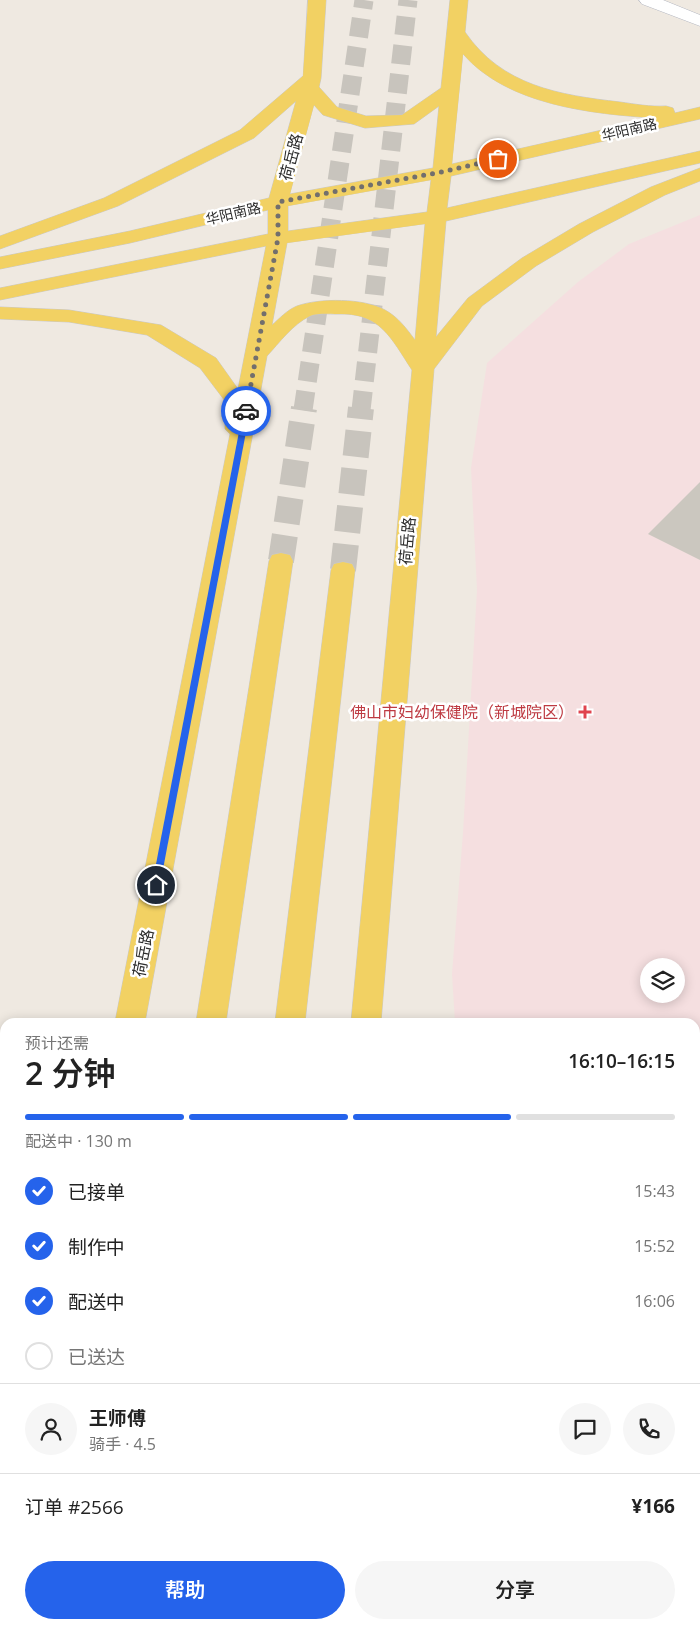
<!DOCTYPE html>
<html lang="zh">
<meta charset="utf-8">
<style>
:root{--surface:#fff;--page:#f6f6f6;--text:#222;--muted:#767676;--line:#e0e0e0;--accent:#2563eb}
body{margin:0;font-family:"Open Sans","Noto Sans SC",sans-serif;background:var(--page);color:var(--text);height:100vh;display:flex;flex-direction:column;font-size:19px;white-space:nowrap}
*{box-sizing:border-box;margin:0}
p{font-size:16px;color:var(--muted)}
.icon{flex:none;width:28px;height:28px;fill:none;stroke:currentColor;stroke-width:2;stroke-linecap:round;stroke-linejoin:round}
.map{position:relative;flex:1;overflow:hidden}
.details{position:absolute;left:0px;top:1018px;width:700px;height:611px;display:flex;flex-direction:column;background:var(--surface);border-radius:15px 15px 0 0;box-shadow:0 2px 12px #0003}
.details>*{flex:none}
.fabs{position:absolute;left:640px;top:958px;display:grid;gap:10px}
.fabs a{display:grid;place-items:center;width:45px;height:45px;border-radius:50%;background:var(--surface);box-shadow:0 2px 12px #0003;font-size:25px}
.pin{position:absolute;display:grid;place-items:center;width:42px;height:42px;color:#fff;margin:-21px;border:2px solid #fff;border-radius:50%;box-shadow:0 1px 5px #0007}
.courier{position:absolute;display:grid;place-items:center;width:50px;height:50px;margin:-25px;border:4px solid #2563eb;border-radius:50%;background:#fff;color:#222;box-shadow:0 1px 6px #0007}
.headline em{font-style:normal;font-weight:600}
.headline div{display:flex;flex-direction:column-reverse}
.headline{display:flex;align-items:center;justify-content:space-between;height:85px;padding:0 25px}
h1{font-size:32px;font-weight:600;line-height:38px}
.bar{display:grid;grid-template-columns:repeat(4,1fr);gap:8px 5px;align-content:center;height:60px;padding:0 25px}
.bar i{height:6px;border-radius:4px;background:var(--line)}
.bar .selected{background:var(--accent)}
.bar p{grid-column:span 4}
.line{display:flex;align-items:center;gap:12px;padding:0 25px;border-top:1px solid var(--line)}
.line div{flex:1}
.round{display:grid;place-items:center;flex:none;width:52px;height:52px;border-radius:26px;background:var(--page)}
ol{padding:0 25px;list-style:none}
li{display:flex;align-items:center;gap:15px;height:55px}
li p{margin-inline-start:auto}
li .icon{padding:5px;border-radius:50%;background:var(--accent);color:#fff;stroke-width:4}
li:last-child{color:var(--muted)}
li i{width:28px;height:28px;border:2px solid var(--line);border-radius:50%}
.action{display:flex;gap:10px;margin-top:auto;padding:10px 25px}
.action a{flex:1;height:58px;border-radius:30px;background:var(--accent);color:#fff;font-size:20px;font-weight:600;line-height:58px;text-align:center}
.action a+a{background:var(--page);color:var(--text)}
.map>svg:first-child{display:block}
.education{fill:#f0e6d1}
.medical{fill:#f5dfe0;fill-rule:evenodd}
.building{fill:#cbc7bf}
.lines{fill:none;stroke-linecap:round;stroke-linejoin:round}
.major-tunnel-far1{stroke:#c8c4bd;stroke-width:19;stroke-dasharray:19 10;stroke-linecap:butt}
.major-tunnel{stroke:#c8c4bd;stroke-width:26;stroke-dasharray:26 12;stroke-linecap:butt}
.minor-casing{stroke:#b4b7c1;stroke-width:1}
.major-casing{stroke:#c9c9c9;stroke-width:1}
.minor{fill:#fff;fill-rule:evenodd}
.major{fill:#f2d163;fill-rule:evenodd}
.route{fill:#2563eb}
.done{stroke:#726f6d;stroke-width:5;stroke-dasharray:0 9}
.health-dot{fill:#e0444e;stroke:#fff;stroke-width:2}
.labels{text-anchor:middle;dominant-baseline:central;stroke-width:5;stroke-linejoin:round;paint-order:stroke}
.far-street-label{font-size:14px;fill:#2e2e2e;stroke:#fff}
.street-label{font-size:16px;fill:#2e2e2e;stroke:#fff}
.health-label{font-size:16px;fill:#be3a42;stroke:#fff;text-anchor:end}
</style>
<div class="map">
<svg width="700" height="1628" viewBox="0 0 700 1628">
<rect width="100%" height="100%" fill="#efe9e1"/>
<!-- education -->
<path class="education" d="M 700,1415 L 700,1628 L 341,1628 L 341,1624 L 695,1624 L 695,1416 Z"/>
<!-- medical -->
<path class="medical" d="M 700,215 L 700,1155 L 695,1155 L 695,1022 L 455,1022 L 452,974 L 463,833 L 477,590 L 471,468 L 487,363 L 578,282 L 629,244 ZM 649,966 L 676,966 L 676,994 L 649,994 Z"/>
<!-- building -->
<path class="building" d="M 700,482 L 700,560 L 648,534 Z"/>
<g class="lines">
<!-- major-tunnel-far1 -->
<path class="major-tunnel-far1" d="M 303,410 L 364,0
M 361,410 L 408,0"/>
<!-- major-tunnel -->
<path class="major-tunnel" d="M 281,561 L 304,408
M 343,570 L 361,408"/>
<defs>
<path id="minor" d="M 639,0 L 663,0 L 700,15 L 700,26 L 642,4 Z
M 700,1225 L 700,1255 L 695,1256 L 695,1226 Z
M 5,1261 L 5,1293 L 0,1294 L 0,1262 Z
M 700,1304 L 700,1336 L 695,1337 L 695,1305 Z
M 0,1533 L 5,1535 L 5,1576 L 0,1574 Z"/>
<path id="major" d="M 308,0 L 326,0 L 321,78 L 319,87 L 337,107 L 366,116 L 402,115 L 441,88 L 450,0 L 468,0 L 465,32 C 502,86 559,95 620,102 C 635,104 650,107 666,106 L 673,108 L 675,113 L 700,107 L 700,119 L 451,176 L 447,208 L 700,151 L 700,163 L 446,221 L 436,337 L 468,298 L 522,258 L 579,224 L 651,187 L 700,168 L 700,181 L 665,195 L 593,232 L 536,266 L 482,306 L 434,369 L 381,1022 L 351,1022 L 412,370 C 391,338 380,312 337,314 C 329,314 317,313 310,316 C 293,324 279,343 267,356 L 145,1022 L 115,1022 L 230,434 L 225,429 L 225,401 L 200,368 L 147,335 L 69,322 L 0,319 L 0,307 L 69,310 L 161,325 L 216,358 L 238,389 L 266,246 L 0,300 L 0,288 L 268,234 L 268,210 L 130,243 L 0,269 L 0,257 L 130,231 L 269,198 L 296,101 L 254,138 L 118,206 L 0,249 L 0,236 L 104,198 L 240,130 L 303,76 ZM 463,54 C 507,105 592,114 655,118 L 452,164 ZM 314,105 L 323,115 L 365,128 L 414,124 L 439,106 L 433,168 L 290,194 ZM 431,180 L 427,212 L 288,231 L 288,206 ZM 425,224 L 415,340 C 406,328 398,317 385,310 C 364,298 319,298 297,306 C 287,310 279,319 272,325 L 287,243 Z
M 281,553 L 290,555 L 293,561 L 226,1022 L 196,1022 L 269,561 L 272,555 Z
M 343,562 L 352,564 L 355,570 L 305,1022 L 275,1022 L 331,570 L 334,564 Z
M 15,1624 L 53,1624 L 52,1628 L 14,1628 Z
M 100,1624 L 138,1624 L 137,1628 L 99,1628 Z
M 201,1624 L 239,1624 L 238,1628 L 200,1628 Z
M 289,1624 L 327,1624 L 326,1628 L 288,1628 Z"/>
</defs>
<!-- minor casing -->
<use href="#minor" class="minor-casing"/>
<!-- major casing -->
<use href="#major" class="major-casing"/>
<!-- minor -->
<use href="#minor" class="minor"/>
<!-- major -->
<use href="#major" class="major"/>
</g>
<!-- route -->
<path class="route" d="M 246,409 L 250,411 L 160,885 L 156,888 L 152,885 L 243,411 Z"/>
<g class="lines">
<!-- done -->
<path class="done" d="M 246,411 L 278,238 L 278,202 L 442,172 L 498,159"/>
</g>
<!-- markers -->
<path class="health-dot" d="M582.5 704.5h5v5h5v5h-5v5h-5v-5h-5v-5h5z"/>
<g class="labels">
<!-- far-street labels -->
<g class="far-street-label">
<text transform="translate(629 129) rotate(-13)">华阳南路</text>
<text transform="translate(233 213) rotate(-13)">华阳南路</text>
</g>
<!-- street labels -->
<g class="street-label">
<text transform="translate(291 157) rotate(-75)">荷岳路</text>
<text transform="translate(407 541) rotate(-85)">荷岳路</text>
<text transform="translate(143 953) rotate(-79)">荷岳路</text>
</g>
<!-- health labels -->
<g class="health-label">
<text x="574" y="712">佛山市妇幼保健院（新城院区）</text>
</g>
</g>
</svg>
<div class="fabs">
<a><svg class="icon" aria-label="layers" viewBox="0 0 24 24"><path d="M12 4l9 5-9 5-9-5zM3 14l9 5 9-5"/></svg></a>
</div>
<div class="pin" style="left:498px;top:159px;background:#ea580c"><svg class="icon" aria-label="bag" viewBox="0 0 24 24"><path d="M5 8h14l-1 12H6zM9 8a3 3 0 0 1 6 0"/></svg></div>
<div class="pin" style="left:156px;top:885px;background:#1f2937"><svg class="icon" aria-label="home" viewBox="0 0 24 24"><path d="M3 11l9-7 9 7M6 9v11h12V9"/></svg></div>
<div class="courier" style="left:246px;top:411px"><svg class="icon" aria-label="car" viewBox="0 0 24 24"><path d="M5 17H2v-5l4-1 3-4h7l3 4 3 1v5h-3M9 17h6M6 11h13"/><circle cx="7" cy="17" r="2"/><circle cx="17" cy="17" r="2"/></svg></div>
<section class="details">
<div class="headline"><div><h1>2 分钟</h1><p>预计还需</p></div><em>16:10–16:15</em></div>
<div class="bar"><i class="selected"></i><i class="selected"></i><i class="selected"></i><i></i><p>配送中 · 130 m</p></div>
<ol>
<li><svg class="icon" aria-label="check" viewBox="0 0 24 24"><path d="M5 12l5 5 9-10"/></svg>已接单<p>15:43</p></li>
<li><svg class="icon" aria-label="check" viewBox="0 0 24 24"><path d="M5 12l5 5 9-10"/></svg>制作中<p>15:52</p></li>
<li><svg class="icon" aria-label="check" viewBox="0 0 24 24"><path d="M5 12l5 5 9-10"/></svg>配送中<p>16:06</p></li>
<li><i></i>已送达</li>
</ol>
<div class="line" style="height:90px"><a class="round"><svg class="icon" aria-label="person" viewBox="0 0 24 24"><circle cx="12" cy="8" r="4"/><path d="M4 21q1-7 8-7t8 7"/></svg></a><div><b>王师傅</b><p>骑手 · 4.5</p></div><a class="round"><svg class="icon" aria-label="chat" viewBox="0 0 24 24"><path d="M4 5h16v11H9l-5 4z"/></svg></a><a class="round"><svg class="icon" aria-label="phone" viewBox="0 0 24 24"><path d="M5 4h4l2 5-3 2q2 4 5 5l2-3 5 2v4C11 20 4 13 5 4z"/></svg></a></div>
<div class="line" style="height:65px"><div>订单 #2566</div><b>¥166</b></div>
<div class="action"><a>帮助</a><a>分享</a></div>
</section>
</div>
